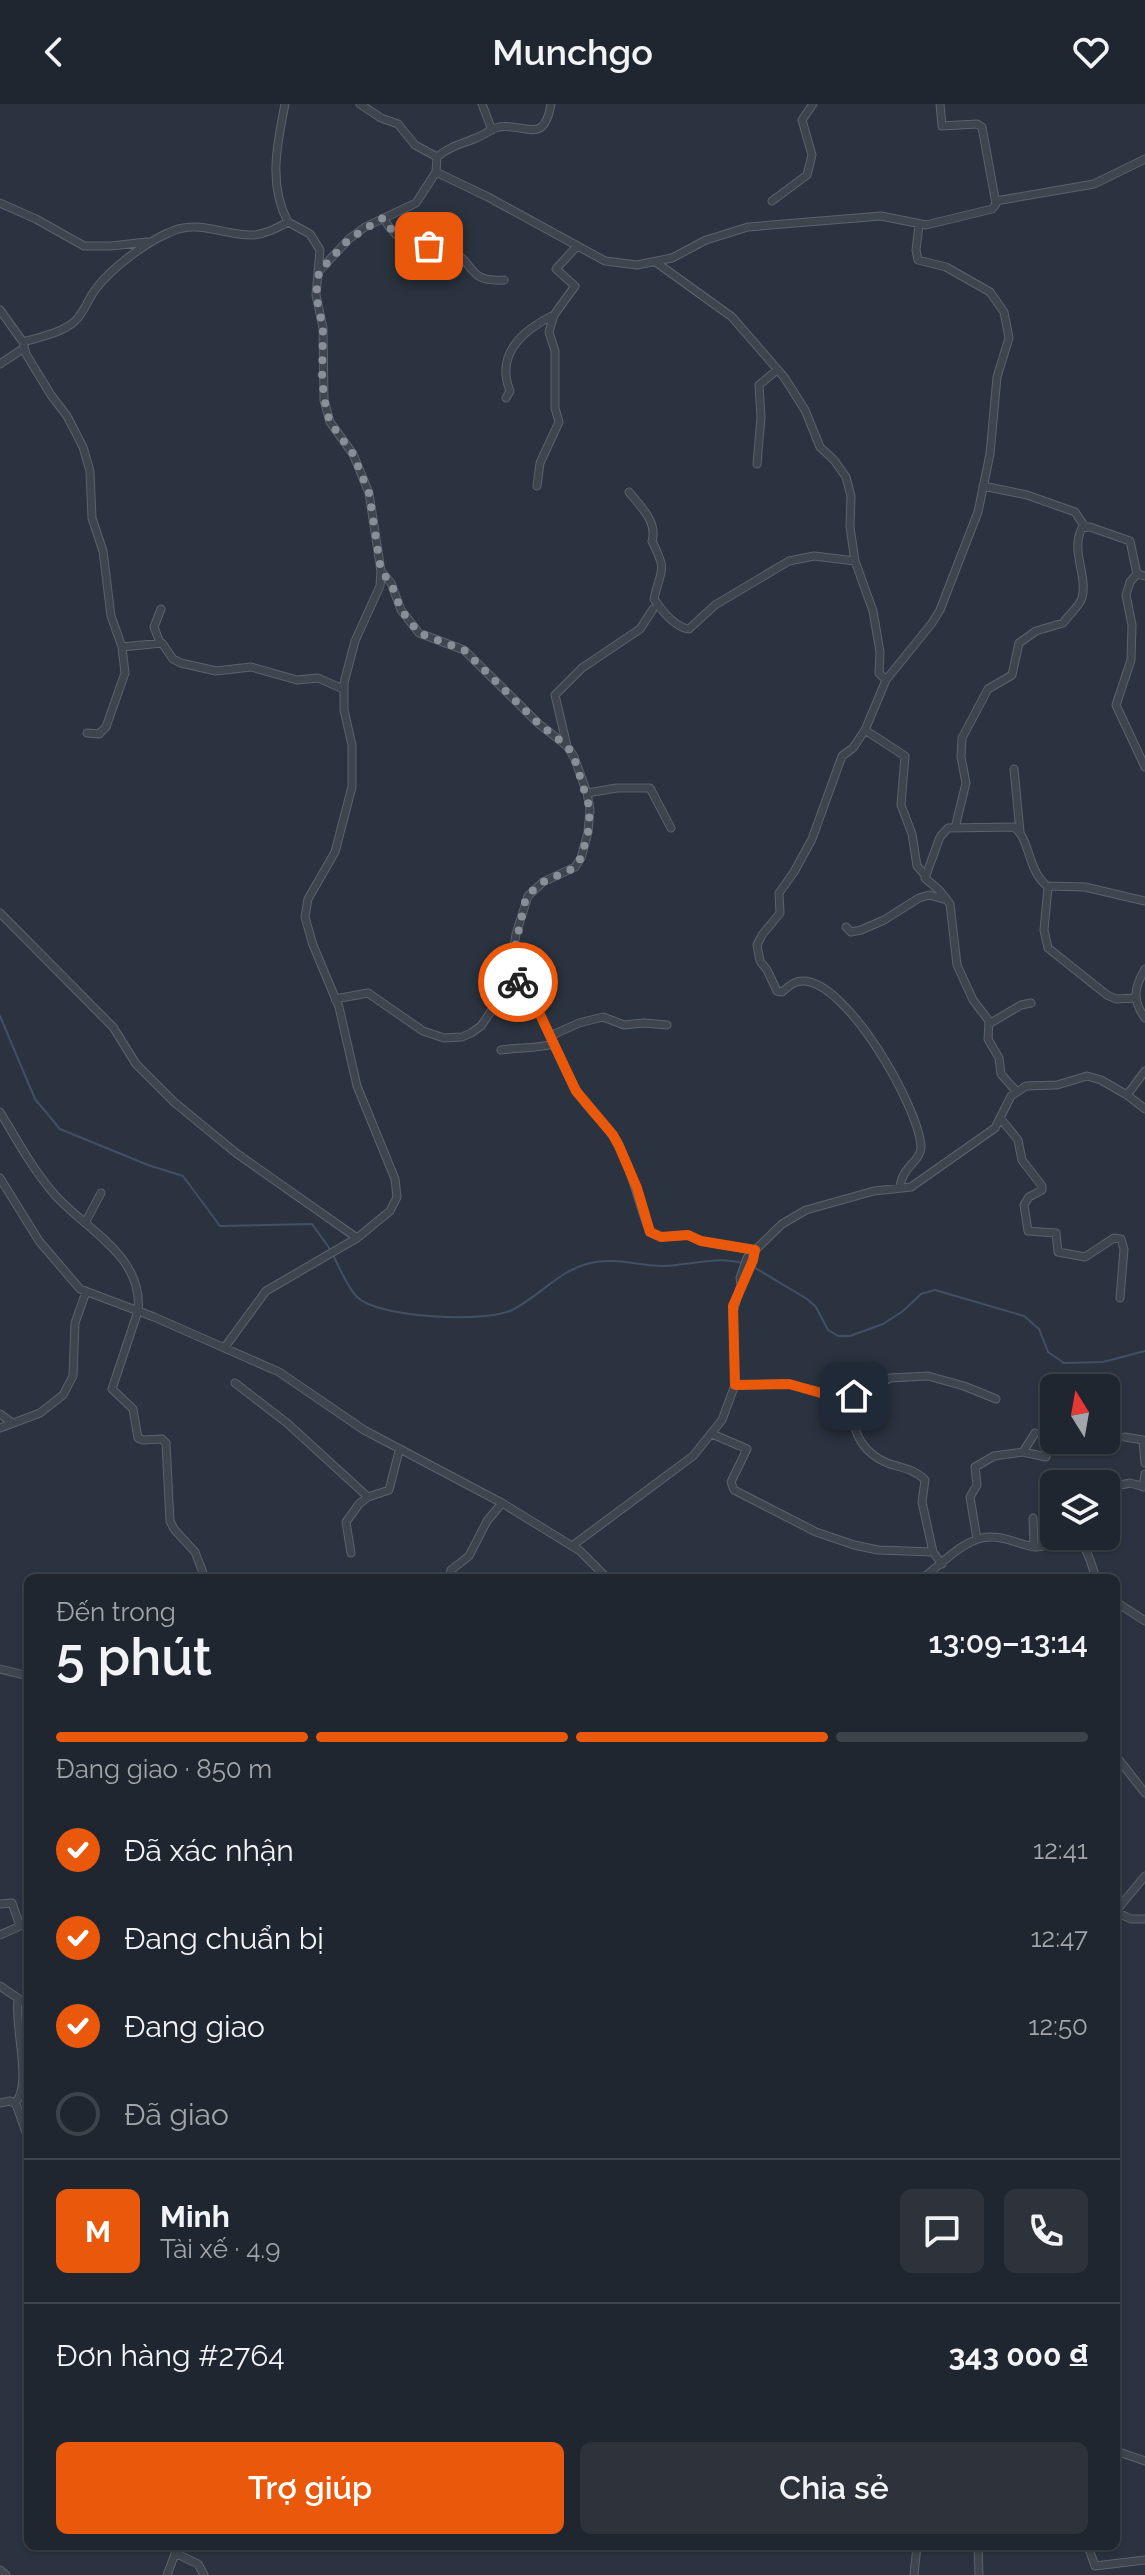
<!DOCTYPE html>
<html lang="vi">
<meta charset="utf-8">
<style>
:root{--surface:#20262f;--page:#2d323b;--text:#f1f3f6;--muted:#a2a5aa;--line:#3d434b;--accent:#ea580c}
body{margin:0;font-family:Raleway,sans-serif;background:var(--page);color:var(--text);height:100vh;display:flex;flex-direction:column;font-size:30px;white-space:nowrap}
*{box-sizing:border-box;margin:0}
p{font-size:26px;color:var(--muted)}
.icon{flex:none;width:44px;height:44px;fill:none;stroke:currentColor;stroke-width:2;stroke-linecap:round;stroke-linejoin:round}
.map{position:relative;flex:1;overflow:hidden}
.panel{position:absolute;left:24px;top:1470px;width:1096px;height:976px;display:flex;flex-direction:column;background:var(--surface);border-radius:12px;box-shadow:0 2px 6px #0004,0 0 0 2px var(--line)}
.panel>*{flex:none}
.needle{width:52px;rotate:349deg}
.controls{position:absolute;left:1040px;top:1270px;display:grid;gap:16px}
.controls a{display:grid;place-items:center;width:80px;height:80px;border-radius:12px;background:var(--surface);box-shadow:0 2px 6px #0004,0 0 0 2px var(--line);font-size:40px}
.pin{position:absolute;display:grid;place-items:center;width:68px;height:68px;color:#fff;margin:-34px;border-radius:16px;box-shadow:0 4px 12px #0006}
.courier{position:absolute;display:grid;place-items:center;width:80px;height:80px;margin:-40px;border:6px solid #ea580c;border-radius:50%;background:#fff;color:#222;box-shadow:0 2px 10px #0007}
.headline em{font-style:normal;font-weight:600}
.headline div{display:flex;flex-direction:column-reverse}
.headline{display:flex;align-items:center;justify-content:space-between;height:136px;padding:0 32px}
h1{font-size:52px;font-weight:600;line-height:60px}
.bar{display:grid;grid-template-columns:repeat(4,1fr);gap:12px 8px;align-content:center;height:96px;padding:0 32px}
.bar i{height:10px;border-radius:6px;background:var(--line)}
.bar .on{background:var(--accent)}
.bar p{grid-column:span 4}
.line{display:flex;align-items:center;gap:20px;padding:0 32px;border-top:2px solid var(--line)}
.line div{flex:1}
.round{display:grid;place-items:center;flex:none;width:84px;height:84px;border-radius:12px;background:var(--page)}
ol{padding:0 32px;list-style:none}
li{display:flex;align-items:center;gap:24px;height:88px}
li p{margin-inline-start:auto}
li .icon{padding:8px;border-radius:50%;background:var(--accent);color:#fff;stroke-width:4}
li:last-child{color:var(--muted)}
li i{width:44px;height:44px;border:4px solid var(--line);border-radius:50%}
.cta{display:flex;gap:16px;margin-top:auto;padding:16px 32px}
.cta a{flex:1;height:92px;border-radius:12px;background:var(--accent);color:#fff;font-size:32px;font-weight:600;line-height:92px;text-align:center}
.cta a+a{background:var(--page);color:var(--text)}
header{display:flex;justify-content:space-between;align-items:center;height:104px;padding:0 32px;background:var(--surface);font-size:36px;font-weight:600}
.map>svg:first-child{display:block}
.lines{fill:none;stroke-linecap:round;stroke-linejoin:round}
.stream{stroke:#425066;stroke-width:2}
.minor-casing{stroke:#5c636d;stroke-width:9}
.minor{stroke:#3e454f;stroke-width:7}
.done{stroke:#888f99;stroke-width:8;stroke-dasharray:0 14.4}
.route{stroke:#ea580c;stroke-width:10}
</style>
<header><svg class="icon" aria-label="back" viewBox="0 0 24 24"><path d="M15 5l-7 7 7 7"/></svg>Munchgo<svg class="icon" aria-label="heart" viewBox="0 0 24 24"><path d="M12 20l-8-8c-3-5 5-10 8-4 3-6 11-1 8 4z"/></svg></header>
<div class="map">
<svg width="1145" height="2471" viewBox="0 0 1145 2471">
<rect width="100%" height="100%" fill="#2a333f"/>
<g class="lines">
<!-- stream -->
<path class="stream" d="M 0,912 L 35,995 L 60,1025 L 148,1061 L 183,1072 L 220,1122 L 312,1120 L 330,1145
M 333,1151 C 340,1164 347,1183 357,1193 C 378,1214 486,1219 512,1206 C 540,1192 558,1167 590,1159 C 615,1153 639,1162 663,1162 C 690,1161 717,1152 742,1159
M 752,1162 L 807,1195 L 816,1203 L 828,1226 L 838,1232 L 850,1232 L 883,1220 L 903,1207 L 921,1190 L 935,1186 L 1024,1212 L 1039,1225 L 1048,1248 L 1064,1259 L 1103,1258 L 1145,1247"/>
<defs>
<path id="minor" d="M 360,0 L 381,14 L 398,20 L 415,41 L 437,53
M 482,0 L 492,26
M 551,0 C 544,42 526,19 499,23 C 491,25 484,31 476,34 C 462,40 450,42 437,53 L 436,68 L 488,93 L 605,157 L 637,161 L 672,154 L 706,136 L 748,123 L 881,112 L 926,121 L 992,105 L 996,100 L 982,23 L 977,20 L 942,22 L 940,0
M 772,97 L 807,71 L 812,51 L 802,16 L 813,0
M 996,97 L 1094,80 L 1145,55
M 0,99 L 36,115 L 84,142 L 111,142 L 147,138
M 383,114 C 409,156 424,130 453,147 C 477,162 467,178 504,176
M 657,159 L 732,213 L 784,273 L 805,306 L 820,343 L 834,356 L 846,373 L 851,392 L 850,423 L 855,457 L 873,507 L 880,548 L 879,569 L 886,576
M 320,166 L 349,135 L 365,123 L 416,99 L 436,68
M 0,206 L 23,238 L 26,250 L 51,291 L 67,312 L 83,343 L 90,367 L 92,414 L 103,447 L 111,512 L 122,543 L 125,569 L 106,623 L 99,630 L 87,629
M 23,238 C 40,233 62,229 75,217 C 84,209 88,195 95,186 C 110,165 145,139 168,129 C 198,114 223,132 253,131 C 266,130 277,124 288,118
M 0,260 L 24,244
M 506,294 L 510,287 C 495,250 523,226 554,211
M 757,360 L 761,313 L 759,281 L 777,266
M 537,382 L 540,359 L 559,318 L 555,304 L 555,247 L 549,228 L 554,211 L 575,182 L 556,165 L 577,142
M 983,382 L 1027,391 L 1075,408 L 1085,423
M 629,388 C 640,402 658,418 652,437 C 668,470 661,462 654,495 C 662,507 674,523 689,525 L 715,501 L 789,457 L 814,452 L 855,457
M 382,468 L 391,479 L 401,506 L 419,529 L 464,546 L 539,620 L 567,642
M 1137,470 L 1130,478 L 1126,491 L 1132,521 L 1131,556 L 1116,601 L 1145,663
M 160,539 L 154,523 L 161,505
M 122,543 L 162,539 L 173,555 L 181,559 L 216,567 L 251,563 L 297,576 L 318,574 L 343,585
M 865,626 L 905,652 L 901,701 L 912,730 L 917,762 L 925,771
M 1014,665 L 1020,728
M 587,689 L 617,684 L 650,684 L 671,724
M 955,724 L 966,679 L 961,653 L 962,634 L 988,585 L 1012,571 L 1019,539 L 1036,527 L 1063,519 C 1068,512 1081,500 1082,494 C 1088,471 1070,447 1082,424 L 1090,423 L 1130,437 L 1137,470 L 1145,472
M 1048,783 L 1044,826 L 1048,844 L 1107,891 L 1116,895 L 1135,894
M 0,809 L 113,923 L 136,960 L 174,998 L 236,1049 L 357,1134
M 846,823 L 851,828 L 861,826 L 884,816 L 919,794 L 929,791 L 947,796
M 1145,865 C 1134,884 1132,896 1145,914
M 509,871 C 545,899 553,950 577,987 C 587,1005 605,1018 615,1035 C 633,1066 637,1097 650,1128 L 661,1133 L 688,1131 L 701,1137 L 755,1146
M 335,895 L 368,889 L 423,927 L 444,934 L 462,933 L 471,929 L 481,922 L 498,897 L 509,871 L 516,830 L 528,792 L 543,778 L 575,763 L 581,754 L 588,728 L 590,705 L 587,689 L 574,653 L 567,642 L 555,591 L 582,564 L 640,525 L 653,505
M 989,920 L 1021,901 L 1031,899
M 550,932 L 579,919 L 603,913 L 624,921 L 644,919 L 667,921
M 501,946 C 520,943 536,945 553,940
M 1016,987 L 1001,970 L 999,954 L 988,935 L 989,917 L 973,896 L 957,861 L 950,800 L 940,787 L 925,774 L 940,733 L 948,724 L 1014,723 C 1031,736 1027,766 1047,782 L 1085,783 L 1145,797
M 1127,991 L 1145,967
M 0,1008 C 17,1036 33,1066 55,1091 C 85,1125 144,1152 138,1207 L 112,1285 L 133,1305 L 138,1334 L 143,1336 L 162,1335 L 166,1339 L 170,1417 L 174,1425 L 195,1448 L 205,1474
M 1001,1015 L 1018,1036 L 1022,1056 L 1042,1082 L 1042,1086 L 1029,1093 L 1024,1101 L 1028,1127 L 1056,1129 L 1058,1148 L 1085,1153 L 1114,1134 L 1121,1135 L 1124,1145 L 1120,1194
M 0,1074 L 39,1137 L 80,1185 L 154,1213 L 279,1268 L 364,1326 L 502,1399 L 580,1447 L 607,1474
M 900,1084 C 901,1063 922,1057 921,1042 C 918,1002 847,877 803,877 C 794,877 789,882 782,888 L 777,887 L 767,866 L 760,857 L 757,841 L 762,831 L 780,809 L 779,789 L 794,768 L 812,735 L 842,652 L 853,644 L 865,626 L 886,576 L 932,519 L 940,506 L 978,408 L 990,350 L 997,273 L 1009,234 L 1004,208 L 990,188 L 946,163 L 918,156 L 916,146 L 919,121
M 85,1119 L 101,1089
M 741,1181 L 753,1156 L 753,1150
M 225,1243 L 266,1187 L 357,1134 L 390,1107 L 397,1093 L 395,1075 L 357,982 L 339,903 L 313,841 L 305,813 L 308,795 L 335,748 L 352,683 L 352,641 L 344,606 L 344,579 L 355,537 L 380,482 L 381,467 L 369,389 L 353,350 L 330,318 L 324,296 L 323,224 L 316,191 L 320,146 L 310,130 L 288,118 C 268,80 277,41 285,0
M 235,1279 L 287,1319 L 368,1393 L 389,1386 L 399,1347
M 735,1281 L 789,1280 L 843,1294 L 864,1289 L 890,1274 L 928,1272 L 964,1282 L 996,1295
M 850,1292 C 852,1324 858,1348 890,1360 C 903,1364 916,1366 925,1376 L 922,1398 L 933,1448
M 0,1310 L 11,1318
M 0,1324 L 40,1309 L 63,1291 L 73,1272 L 75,1219 L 86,1188
M 712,1330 L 747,1345 L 731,1378 L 734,1386 L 816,1428 L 854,1441 L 878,1446 L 933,1448 L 942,1460
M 1125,1333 L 1143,1336 L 1145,1359
M 1023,1348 L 1046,1353
M 1143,1383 L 1145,1370
M 1106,1384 L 1130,1379 L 1145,1383
M 1033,1414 L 1034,1442
M 977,1435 L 970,1393 L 977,1381 L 975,1363 L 994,1352 L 1023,1348 L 1035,1329
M 572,1442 L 693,1352 L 722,1316 L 735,1281 L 733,1208 L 741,1181 L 740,1174 L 747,1154 L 782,1120 L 806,1106 L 874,1087 L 911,1083 L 995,1024 L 1011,992 L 1026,982 L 1057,981 L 1087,972 L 1101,976 L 1127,991 L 1145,1005
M 351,1449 L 346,1418 L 359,1400 L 368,1393
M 456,1474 L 450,1470 L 451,1466 L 469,1452 L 487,1417 L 502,1399
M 923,1474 C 943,1459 966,1432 992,1433 C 1006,1433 1021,1441 1035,1443 C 1044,1444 1050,1438 1059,1436 C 1086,1427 1089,1455 1096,1474
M 1116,1498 L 1145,1517
M 0,1565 L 28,1572
M 1116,1652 L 1145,1689
M 0,1800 L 12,1799 L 20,1822 L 0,1831
M 1116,1807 L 1145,1772
M 1116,1808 L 1131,1815 L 1145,1815
M 0,1882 L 28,1901
M 0,1999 L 10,1997 L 16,2000 L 28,2034
M 15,1999 C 33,1981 14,1923 18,1896
M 1116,2347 L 1145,2357
M 978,2442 L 979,2471
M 1088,2442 L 1095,2462 L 1145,2456
M 175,2449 L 198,2460 L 204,2471
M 0,2466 L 6,2471
M 167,2471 L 178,2442
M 914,2471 L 917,2442"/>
</defs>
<!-- minor casing -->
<use href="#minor" class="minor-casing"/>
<!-- minor -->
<use href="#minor" class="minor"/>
</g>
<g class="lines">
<!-- done -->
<path class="done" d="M 429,142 C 407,141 395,133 383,114 L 349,135 L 319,168 L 316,191 L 323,224 L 322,276 L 326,305 L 330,318 L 353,350 L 369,389 L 381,467 L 391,479 L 401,506 L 419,529 L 464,546 L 539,620 L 567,642 L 574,653 L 590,705 L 588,728 L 581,754 L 572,765 L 543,778 L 531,788 L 525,798 L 509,871 L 518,878"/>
<!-- route -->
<path class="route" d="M 518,878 L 536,902 L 576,987 L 613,1031 L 619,1042 L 637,1084 L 650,1128 L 661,1133 L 688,1131 L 701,1137 L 755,1146 L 753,1156 L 733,1202 L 735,1281 L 789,1280 L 835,1293 L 854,1292"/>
</g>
</svg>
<div class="controls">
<a><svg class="needle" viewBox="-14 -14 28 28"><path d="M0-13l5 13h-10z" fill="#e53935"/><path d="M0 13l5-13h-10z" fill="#a2a5aa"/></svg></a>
<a><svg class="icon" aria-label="layers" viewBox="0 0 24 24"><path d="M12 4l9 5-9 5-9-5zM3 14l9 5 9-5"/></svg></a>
</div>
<div class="pin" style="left:429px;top:142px;background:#ea580c"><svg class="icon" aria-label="bag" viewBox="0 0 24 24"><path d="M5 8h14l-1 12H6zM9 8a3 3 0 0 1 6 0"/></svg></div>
<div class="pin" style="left:854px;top:1292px;background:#1f2937"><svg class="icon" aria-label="home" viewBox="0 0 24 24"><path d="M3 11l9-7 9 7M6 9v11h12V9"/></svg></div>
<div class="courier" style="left:518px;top:878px"><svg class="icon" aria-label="bike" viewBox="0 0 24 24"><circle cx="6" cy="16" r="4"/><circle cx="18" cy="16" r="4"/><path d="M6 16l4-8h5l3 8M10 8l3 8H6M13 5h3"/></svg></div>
<section class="panel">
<div class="headline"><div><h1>5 phút</h1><p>Đến trong</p></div><em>13:09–13:14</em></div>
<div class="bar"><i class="on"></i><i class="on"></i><i class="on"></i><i></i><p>Đang giao · 850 m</p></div>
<ol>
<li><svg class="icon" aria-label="check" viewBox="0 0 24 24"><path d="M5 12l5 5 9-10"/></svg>Đã xác nhận<p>12:41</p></li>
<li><svg class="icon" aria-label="check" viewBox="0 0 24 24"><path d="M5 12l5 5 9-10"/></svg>Đang chuẩn bị<p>12:47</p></li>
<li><svg class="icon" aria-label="check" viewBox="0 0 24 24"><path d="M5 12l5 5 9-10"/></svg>Đang giao<p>12:50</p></li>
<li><i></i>Đã giao</li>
</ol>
<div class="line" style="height:144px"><b class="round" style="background:var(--accent);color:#fff">M</b><div><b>Minh</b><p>Tài xế · 4.9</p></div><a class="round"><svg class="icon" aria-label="chat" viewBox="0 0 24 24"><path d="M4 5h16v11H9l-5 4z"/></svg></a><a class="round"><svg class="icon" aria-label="phone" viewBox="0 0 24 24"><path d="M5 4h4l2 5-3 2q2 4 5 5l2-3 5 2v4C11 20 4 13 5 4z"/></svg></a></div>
<div class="line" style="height:104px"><div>Đơn hàng #2764</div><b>343 000 ₫</b></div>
<div class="cta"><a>Trợ giúp</a><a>Chia sẻ</a></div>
</section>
</div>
